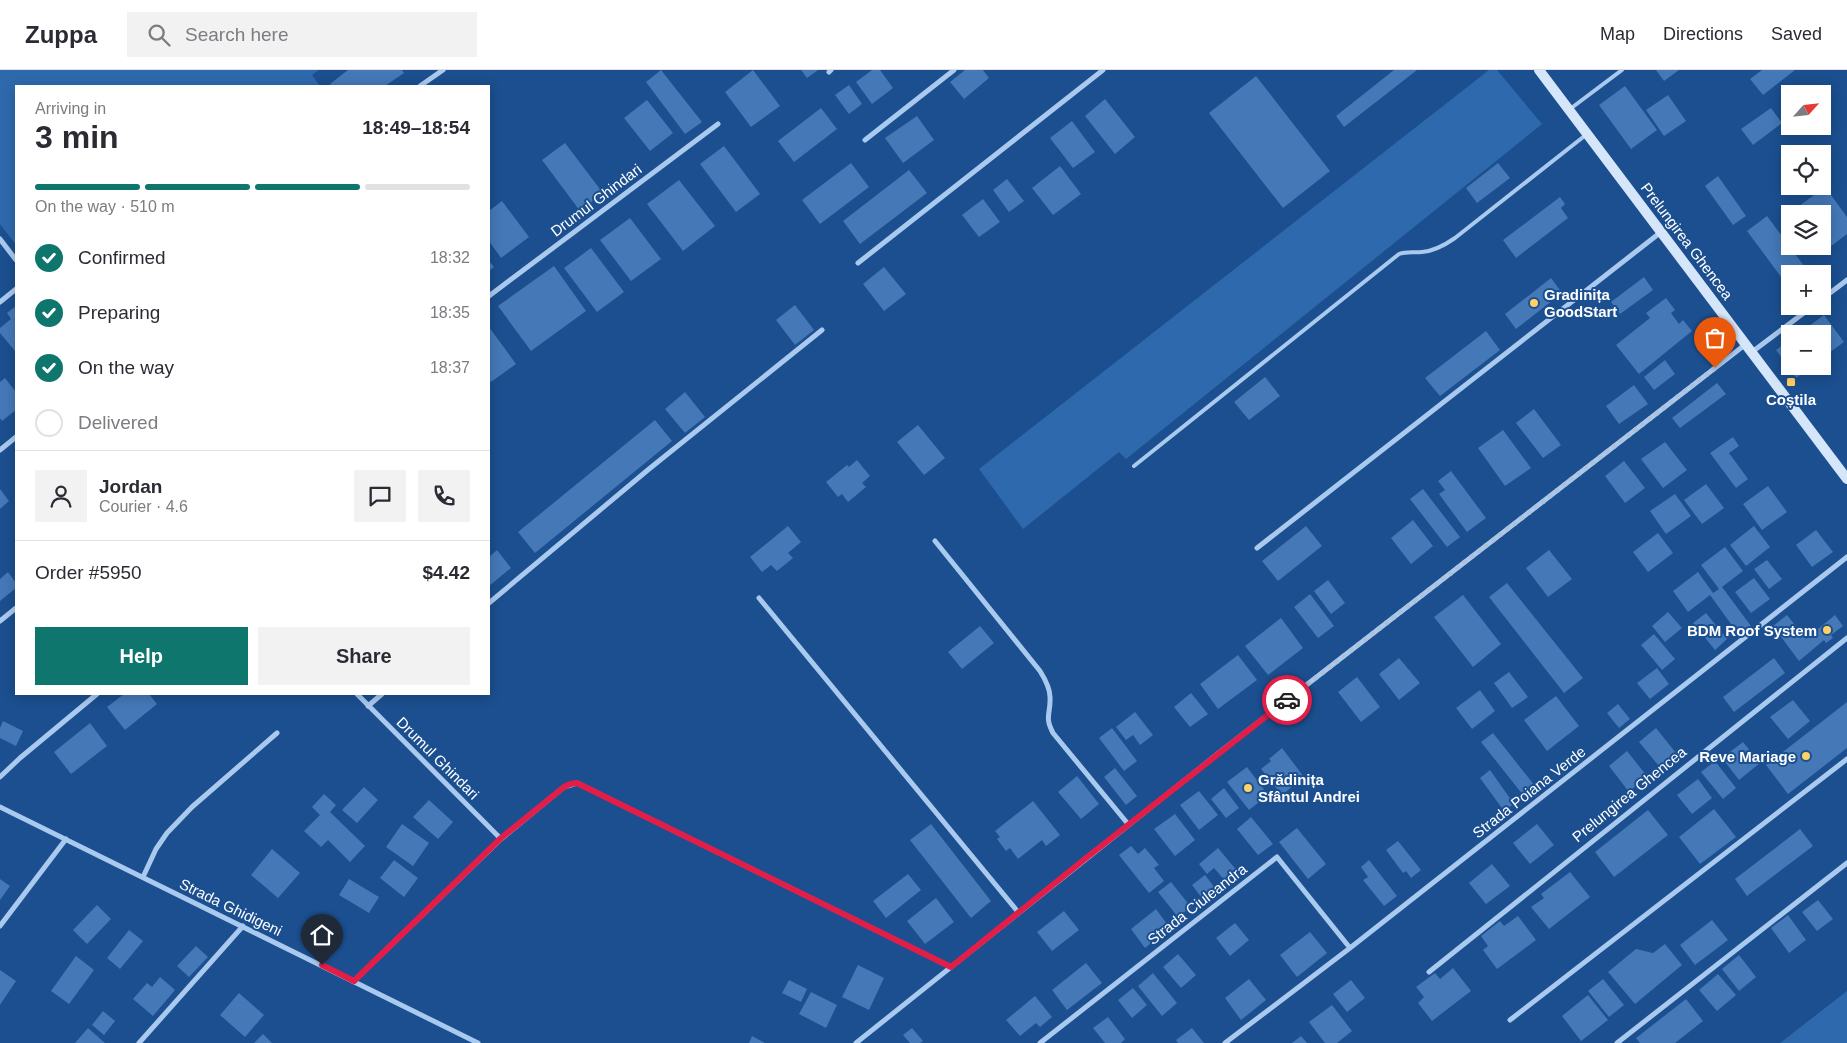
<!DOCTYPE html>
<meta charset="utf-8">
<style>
:root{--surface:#fff;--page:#f2f2f3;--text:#2b2b33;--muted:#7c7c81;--line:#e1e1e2;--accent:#0f766e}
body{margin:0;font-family:Helvetica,sans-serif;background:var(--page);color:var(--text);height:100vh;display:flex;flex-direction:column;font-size:19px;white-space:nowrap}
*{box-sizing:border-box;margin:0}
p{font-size:16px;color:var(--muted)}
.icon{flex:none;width:28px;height:28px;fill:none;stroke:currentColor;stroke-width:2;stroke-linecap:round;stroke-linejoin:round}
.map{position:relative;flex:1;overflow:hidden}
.drawer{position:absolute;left:15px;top:15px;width:475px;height:610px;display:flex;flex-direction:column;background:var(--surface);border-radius:0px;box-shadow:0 2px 12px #0003}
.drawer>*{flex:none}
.needle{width:32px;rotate:63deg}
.controls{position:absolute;left:1781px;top:15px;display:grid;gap:10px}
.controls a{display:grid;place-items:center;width:50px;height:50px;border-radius:0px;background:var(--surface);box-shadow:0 2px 12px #0003;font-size:25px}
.pin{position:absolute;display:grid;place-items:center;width:42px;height:42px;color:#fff;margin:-51px -21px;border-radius:50% 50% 50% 0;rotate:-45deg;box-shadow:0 0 5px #0007}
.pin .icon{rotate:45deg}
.courier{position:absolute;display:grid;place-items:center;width:50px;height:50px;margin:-25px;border:4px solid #e11d48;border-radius:50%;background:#fff;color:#222;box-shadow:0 1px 6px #0007}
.head em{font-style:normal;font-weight:800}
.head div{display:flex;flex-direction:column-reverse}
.head{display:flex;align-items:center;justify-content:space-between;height:85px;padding:0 20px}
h1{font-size:32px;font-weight:800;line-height:38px}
.bar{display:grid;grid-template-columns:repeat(4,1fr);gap:8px 5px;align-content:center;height:60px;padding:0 20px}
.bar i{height:6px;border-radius:4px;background:var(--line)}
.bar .selected{background:var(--accent)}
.bar p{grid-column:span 4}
.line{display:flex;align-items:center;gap:12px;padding:0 20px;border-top:1px solid var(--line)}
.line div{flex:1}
.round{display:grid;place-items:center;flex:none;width:52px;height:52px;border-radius:0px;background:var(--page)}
ol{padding:0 20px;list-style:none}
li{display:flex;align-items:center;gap:15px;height:55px}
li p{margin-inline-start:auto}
li .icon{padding:5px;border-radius:50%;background:var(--accent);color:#fff;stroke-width:4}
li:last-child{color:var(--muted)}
li i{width:28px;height:28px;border:2px solid var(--line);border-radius:50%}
.button{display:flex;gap:10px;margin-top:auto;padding:10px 20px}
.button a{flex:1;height:58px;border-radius:0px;background:var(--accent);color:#fff;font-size:20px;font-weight:800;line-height:58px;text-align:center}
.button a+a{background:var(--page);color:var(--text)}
header{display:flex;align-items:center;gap:30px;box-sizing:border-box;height:70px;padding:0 25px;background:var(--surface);border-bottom:1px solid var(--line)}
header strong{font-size:24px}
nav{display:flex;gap:28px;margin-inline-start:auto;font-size:18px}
.search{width:350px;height:45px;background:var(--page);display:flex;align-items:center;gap:12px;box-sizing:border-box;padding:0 18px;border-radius:0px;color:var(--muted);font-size:19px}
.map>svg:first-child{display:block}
.green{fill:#2e69ad}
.building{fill:#4478b7}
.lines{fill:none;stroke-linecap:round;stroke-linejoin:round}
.service{stroke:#a9c9ee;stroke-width:4}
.minor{stroke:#a9c9ee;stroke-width:5}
.secondary{stroke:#d6e6fa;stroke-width:10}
.done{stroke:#afc1d8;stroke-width:5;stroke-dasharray:0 9}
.route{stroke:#e11d48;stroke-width:6}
.poi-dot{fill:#ffd166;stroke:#1b4f8f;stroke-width:2}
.labels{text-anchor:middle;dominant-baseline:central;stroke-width:4;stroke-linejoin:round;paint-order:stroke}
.street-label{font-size:15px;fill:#fff;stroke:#1b4f8f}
.poi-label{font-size:15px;font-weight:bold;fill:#fff;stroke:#1b4f8f;text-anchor:start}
</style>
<header>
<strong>Zuppa</strong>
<div class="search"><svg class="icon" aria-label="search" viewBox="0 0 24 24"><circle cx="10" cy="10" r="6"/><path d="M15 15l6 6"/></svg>Search here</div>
<nav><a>Map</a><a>Directions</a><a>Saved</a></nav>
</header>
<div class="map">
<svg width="1847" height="973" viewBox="0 0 1847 973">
<rect width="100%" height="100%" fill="#1b4f8f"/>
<!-- green -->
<path class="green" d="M 0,0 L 319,0 L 312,5 L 320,16 L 16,16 L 16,175 L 0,154 Z
M 1489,0 L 1497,0 L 1542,54 L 1126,389 L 1119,382 L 1023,459 L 979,399 Z
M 1847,921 L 1847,973 L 1780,973 Z"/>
<!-- building -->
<path class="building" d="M 348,0 L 402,0 L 404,3 L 385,16 L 331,16 L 330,14 Z
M 661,0 L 702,52 L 685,64 L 646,12 Z
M 753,0 L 780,36 L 751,57 L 725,22 Z
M 801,0 L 818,0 L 807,8 Z
M 872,0 L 880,0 L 893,18 L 872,34 L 856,12 Z
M 965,0 L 983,0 L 989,8 L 964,29 L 950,12 Z
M 1394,0 L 1417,0 L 1344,57 L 1336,46 Z
M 1656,0 L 1679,0 L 1664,11 Z
M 1762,0 L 1795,0 L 1763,25 L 1750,9 Z
M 1256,6 L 1330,101 L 1283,138 L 1209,43 Z
M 849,15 L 862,34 L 849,44 L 835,25 Z
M 1625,16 L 1657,60 L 1631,79 L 1599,35 Z
M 1668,25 L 1686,51 L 1664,66 L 1646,40 Z
M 1105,29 L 1135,67 L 1115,84 L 1085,46 Z
M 647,30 L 673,63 L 650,81 L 624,48 Z
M 821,38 L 837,59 L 794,92 L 778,71 Z
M 1771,38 L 1782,53 L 1753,75 L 1741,59 Z
M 917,46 L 934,70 L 903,93 L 885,68 Z
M 1072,51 L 1095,82 L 1073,98 L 1050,68 Z
M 565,73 L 603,123 L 580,141 L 542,90 Z
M 724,76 L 760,124 L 736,142 L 700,94 Z
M 851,93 L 869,117 L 820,154 L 802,130 Z
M 1498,93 L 1510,108 L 1477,133 L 1466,118 Z
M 1060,96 L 1081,124 L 1053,145 L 1032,118 Z
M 909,100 L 927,123 L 860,174 L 843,151 Z
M 1718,106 L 1746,146 L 1733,155 L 1705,116 Z
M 1007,109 L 1024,131 L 1009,142 L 993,120 Z
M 679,110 L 715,156 L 683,181 L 647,134 Z
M 1825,117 L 1847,147 L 1847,164 L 1822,183 L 1817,176 L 1822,176 L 1822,144 L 1792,144 L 1791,142 Z
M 1560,127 L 1565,134 L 1561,138 L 1568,148 L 1516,188 L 1503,170 Z
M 983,129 L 1000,152 L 979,167 L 962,145 Z
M 502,131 L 529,167 L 501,188 L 489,171 L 489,141 Z
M 1767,146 L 1810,204 L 1790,204 L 1790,219 L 1747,161 Z
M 630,148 L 661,189 L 631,211 L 600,170 Z
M 591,178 L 624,222 L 597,242 L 564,198 Z
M 489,191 L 494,197 L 489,201 Z
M 554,196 L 586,241 L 531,281 L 498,236 Z
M 884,197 L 906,224 L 884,241 L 863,214 Z
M 1644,207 L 1653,220 L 1620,244 L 1611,232 Z
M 1551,208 L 1562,223 L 1516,259 L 1505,244 Z
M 1666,228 L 1675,240 L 1671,243 L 1679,254 L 1683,250 L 1692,261 L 1639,304 L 1616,275 L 1650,248 L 1646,243 Z
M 795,235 L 814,260 L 795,275 L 776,250 Z
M 16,236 L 16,280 L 15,281 L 0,263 L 0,258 L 11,249 L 7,243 Z
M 1824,245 L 1844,272 L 1822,288 L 1822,264 L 1798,264 Z
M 489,257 L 516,294 L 491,312 L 489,309 Z
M 1486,261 L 1500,280 L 1440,326 L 1425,308 Z
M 1790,270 L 1790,296 L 1812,296 L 1796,308 L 1776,280 Z
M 1665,290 L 1675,304 L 1654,320 L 1644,307 Z
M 1265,307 L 1280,326 L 1249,350 L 1234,332 Z
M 5,308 L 16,322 L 16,340 L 2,351 L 0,348 L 0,312 Z
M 1717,313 L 1726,324 L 1680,358 L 1672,348 Z
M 1634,315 L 1648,334 L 1619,354 L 1606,336 Z
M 685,322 L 705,347 L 685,363 L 665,339 Z
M 1534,339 L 1561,375 L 1543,388 L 1516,353 Z
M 655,350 L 672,371 L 535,483 L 518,462 Z
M 918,355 L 945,388 L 924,405 L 897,372 Z
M 1503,360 L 1531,398 L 1505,416 L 1478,378 Z
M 1733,367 L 1739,376 L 1729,383 L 1748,409 L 1736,418 L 1710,383 Z
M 1665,372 L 1687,400 L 1663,418 L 1641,389 Z
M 857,390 L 870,406 L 862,413 L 866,417 L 848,432 L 842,424 L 838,427 L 826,412 L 847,395 L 849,397 Z
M 1624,391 L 1645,418 L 1625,433 L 1605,406 Z
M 1451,401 L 1486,448 L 1467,462 L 1439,424 L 1445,420 L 1438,411 Z
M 1706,414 L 1724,438 L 1702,454 L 1684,430 Z
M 1768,416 L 1787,442 L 1762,460 L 1743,434 Z
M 0,419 L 9,431 L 0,439 Z
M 1423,419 L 1460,467 L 1447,477 L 1410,429 Z
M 1675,424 L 1691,446 L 1666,464 L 1650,441 Z
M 1413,450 L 1433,476 L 1411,494 L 1391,468 Z
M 788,456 L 801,472 L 788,483 L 793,488 L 777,501 L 771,495 L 762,502 L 750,487 Z
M 1306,456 L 1322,476 L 1278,511 L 1262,491 Z
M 1754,456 L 1770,477 L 1746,496 L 1730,475 Z
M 1816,460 L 1833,482 L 1812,497 L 1796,475 Z
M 1658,463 L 1673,483 L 1648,502 L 1633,482 Z
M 1725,477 L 1743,501 L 1722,517 L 1751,556 L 1739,565 L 1710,525 L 1688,542 L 1673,521 L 1698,502 L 1713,523 L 1719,519 L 1701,495 Z
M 497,480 L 511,498 L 489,516 L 489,487 Z
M 1549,480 L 1572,509 L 1548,527 L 1526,498 Z
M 1767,490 L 1782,509 L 1769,519 L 1754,499 Z
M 8,502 L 16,513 L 16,518 L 0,531 L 0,509 Z
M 1754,508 L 1770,529 L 1751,543 L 1735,522 Z
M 1328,510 L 1345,533 L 1331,544 L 1314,521 Z
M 1507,513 L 1583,608 L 1564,623 L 1489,527 Z
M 1310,524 L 1334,556 L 1318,568 L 1294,537 Z
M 1463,525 L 1501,574 L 1473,597 L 1434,547 Z
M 1668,542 L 1682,558 L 1665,572 L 1652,556 Z
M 1706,543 L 1727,569 L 1715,580 L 1693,553 Z
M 1787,545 L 1806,569 L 1835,545 L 1843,556 L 1831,565 L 1833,568 L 1826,573 L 1824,570 L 1799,591 L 1773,556 Z
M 1281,548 L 1303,578 L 1268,605 L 1245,576 Z
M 980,556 L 994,573 L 962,599 L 948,582 Z
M 1654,564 L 1675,589 L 1662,600 L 1641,575 Z
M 1238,585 L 1257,610 L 1218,639 L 1200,614 Z
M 1399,588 L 1420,613 L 1399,630 L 1379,604 Z
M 1774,588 L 1785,603 L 1734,642 L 1723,627 Z
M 1657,598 L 1669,614 L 1650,629 L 1637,613 Z
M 1509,602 L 1528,627 L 1512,638 L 1494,613 Z
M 1357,607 L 1380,637 L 1361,652 L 1338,622 Z
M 1480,620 L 1495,641 L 1472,659 L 1456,638 Z
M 1191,623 L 1208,644 L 1190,657 L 1174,637 Z
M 124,624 L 149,624 L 157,634 L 125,660 L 107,637 Z
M 1556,626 L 1579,656 L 1547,681 L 1524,650 Z
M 1793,630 L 1810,651 L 1788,669 L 1770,647 Z
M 1847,632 L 1847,678 L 1788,724 L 1766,695 Z
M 1618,634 L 1630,649 L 1619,658 L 1607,643 Z
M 1135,642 L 1153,665 L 1140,675 L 1133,665 L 1126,670 L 1116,657 Z
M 3,651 L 23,661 L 16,676 L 0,668 L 0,658 Z
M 90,653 L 107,676 L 71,704 L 54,682 Z
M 1112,658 L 1137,691 L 1124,701 L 1099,668 Z
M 1656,658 L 1680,688 L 1663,701 L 1639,672 Z
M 1493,663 L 1535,716 L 1523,725 L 1481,672 Z
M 1743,672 L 1760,693 L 1739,710 L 1722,688 Z
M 1282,678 L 1304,707 L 1282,725 L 1261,699 L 1271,691 L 1269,689 Z
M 1627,681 L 1647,706 L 1629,722 L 1609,696 Z
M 1715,691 L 1736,718 L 1723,729 L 1701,702 Z
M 1247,697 L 1268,725 L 1249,740 L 1227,712 Z
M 1115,698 L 1137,726 L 1126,735 L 1104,707 Z
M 1490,700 L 1514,734 L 1504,741 L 1480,708 Z
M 1077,706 L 1099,734 L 1081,749 L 1058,722 Z
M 1698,709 L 1712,728 L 1692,744 L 1677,725 Z
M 364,717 L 378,730 L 357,753 L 342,740 Z
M 1224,718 L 1239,738 L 1226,748 L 1211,729 Z
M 1199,721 L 1218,745 L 1199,760 L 1180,735 Z
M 324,724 L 336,735 L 330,742 L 365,776 L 350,792 L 328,770 L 321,777 L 304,761 L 320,745 L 312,737 Z
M 429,730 L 453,752 L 438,769 L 413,747 Z
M 1033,731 L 1060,765 L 1046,776 L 1042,770 L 1018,789 L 1010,778 L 1006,781 L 997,769 L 1000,767 L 995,761 Z
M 1714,739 L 1736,767 L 1700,794 L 1679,767 Z
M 1648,740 L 1668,765 L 1614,807 L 1595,782 Z
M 1175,744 L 1195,770 L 1175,786 L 1154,759 Z
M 1251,747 L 1273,774 L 1258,785 L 1237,759 Z
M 402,754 L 429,773 L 413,796 L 386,777 Z
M 931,754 L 991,831 L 971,848 L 910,770 Z
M 1537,754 L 1554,775 L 1530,794 L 1513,773 Z
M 1297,758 L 1326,794 L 1308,809 L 1279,772 Z
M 1800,759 L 1813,776 L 1747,826 L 1735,809 Z
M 1398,771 L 1421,800 L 1411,808 L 1406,801 L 1403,803 L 1386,780 Z
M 1131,776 L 1138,784 L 1145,778 L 1159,795 L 1154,798 L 1164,811 L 1149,823 L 1119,785 Z
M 1218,778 L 1238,802 L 1226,812 L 1214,798 L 1207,804 L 1199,794 Z
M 272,779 L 300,803 L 278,828 L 251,805 Z
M 394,790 L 418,808 L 404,827 L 380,808 Z
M 1369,790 L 1397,826 L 1384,836 L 1363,810 L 1368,807 L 1361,797 Z
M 1492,794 L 1510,816 L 1486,834 L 1469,813 Z
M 1570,802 L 1590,827 L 1549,859 L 1531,837 L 1544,828 L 1541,824 Z
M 908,804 L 921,820 L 886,848 L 873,831 Z
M 1205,805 L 1218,822 L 1205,832 L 1192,815 Z
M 0,809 L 10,816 L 0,830 Z
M 349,809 L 379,827 L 369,843 L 339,825 Z
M 1171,812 L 1191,837 L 1178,847 L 1158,822 Z
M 936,828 L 954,852 L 925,874 L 907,851 Z
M 1818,830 L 1833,849 L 1817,861 L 1802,842 Z
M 97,835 L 111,849 L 87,874 L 73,860 Z
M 1156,839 L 1170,858 L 1145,878 L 1131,859 Z
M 1064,841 L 1079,860 L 1052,881 L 1037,862 Z
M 1788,845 L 1806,870 L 1789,883 L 1771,858 Z
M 1518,846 L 1536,870 L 1497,899 L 1483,880 L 1488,876 L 1481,866 L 1500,851 L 1504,856 Z
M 1712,850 L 1728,870 L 1695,895 L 1680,875 Z
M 1235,853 L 1249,870 L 1230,886 L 1216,868 Z
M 129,860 L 143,871 L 120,899 L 107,888 Z
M 1310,862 L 1327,883 L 1297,907 L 1280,885 Z
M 1665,874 L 1682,895 L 1635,934 L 1608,902 L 1636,879 L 1653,883 Z
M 196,876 L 208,887 L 189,907 L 177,896 Z
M 1178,884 L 1196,905 L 1181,918 L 1163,897 Z
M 1739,885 L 1756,907 L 1739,921 L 1722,899 Z
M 76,886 L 94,900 L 69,934 L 51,921 Z
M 1086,893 L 1102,913 L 1067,940 L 1052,920 Z
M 858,895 L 884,908 L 869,940 L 842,927 Z
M 1453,898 L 1471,921 L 1432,951 L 1418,933 L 1424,927 L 1416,917 L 1435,903 L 1440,909 Z
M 0,900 L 16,911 L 0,935 Z
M 1153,903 L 1177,933 L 1162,946 L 1138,916 Z
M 1718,904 L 1736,925 L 1717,941 L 1699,920 Z
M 160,907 L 175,920 L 153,946 L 133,929 L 147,913 L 152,917 Z
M 1249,909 L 1266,930 L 1241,950 L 1225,928 Z
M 1603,909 L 1624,935 L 1609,947 L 1588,921 Z
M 789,910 L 807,919 L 801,932 L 782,923 Z
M 1351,910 L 1365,928 L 1347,942 L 1333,924 Z
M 1133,918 L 1147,935 L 1132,948 L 1118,930 Z
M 811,922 L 837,935 L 826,958 L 799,944 Z
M 239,923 L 264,945 L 245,967 L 220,945 Z
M 1588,925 L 1608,950 L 1581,971 L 1562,946 Z
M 1035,926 L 1052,947 L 1040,957 L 1036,953 L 1020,966 L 1006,950 Z
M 1686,929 L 1703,951 L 1675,973 L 1640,973 L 1636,968 Z
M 1332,935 L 1352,961 L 1337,973 L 1325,973 L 1309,952 Z
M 103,941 L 115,951 L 104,965 L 92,955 Z
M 1108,947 L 1125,969 L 1121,973 L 1105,973 L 1093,958 Z
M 88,958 L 105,973 L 75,973 Z
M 912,958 L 923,971 L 920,973 L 910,973 L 903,965 Z
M 1192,958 L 1204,973 L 1178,973 L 1176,970 Z
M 263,964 L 272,973 L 254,973 Z
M 752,966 L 765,973 L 749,973 Z
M 1301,966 L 1307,973 L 1292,973 Z"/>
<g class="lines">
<!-- service -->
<path class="service" d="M 1570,39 L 1622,0
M 1134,396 L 1399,184 C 1407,181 1414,183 1422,182 C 1435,181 1445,175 1455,168 L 1587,64"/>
<!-- minor -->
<path class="minor" d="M 829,2 L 831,0
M 420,16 L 443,0
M 865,70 L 954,0
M 0,169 L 16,190
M 858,193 L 1103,0
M 489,226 L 718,54
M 1822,229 L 1847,210
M 0,232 L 16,219
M 1752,282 L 1813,236
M 0,380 L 16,367
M 935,471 L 1040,601 C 1045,609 1050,618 1050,627 C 1051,644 1044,646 1053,663 L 1128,754
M 1257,478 L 1661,162
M 759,528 L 1018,842
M 489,533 L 649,399 L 822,260
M 0,551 L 16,538
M 357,624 L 501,769
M 368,636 L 382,624
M 0,707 L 20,688 L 97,624
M 0,737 L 478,973
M 143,807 L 156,779 L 167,763 L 192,737 L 277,663
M 0,856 L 66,769
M 1429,902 L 1847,568
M 354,911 L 501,769 L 564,717 L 577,713 L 951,897
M 1510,950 L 1847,689
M 139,973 L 243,856
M 856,973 L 1220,682 L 1746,274
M 1040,973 L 1277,787 L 1350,878
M 1225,973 L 1350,878 L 1847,487
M 1617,973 L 1847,793"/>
<!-- secondary -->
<path class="secondary" d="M 1539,0 L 1847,409"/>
</g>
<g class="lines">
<!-- done -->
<path class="done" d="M 1287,630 L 1715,298"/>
<!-- route -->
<path class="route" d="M 322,895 L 354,911 L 501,768 L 564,717 L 570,714 L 577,713 L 951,897 L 1086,788 L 1287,630"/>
</g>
<!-- markers -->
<g class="poi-dot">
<circle cx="1534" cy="233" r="5"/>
<rect x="1786" y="307" width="10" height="10" rx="2.5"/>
<circle cx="1827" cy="560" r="5"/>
<circle cx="1806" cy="686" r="5"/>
<circle cx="1248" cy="718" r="5"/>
</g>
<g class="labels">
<!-- street labels -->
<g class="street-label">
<text transform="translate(596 130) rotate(-37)">Drumul Ghindari</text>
<text transform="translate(1687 171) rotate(53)">Prelungirea Ghencea</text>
<text transform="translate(438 688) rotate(45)">Drumul Ghindari</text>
<text transform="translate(1529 722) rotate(-38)">Strada Poiana Verde</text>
<text transform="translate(1629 724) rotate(-39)">Prelungirea Ghencea</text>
<text transform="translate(1197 834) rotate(-38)">Strada Ciuleandra</text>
<text transform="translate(231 837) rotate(26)">Strada Ghidigeni</text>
</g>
<!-- poi labels -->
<g class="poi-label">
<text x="1544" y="224">Gradinița<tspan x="1544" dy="17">GoodStart</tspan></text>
<text x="1791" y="329" text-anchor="middle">Coștila</text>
<text x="1817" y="560" text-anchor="end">BDM Roof System</text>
<text x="1796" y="686" text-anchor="end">Reve Mariage</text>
<text x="1258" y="709">Grădinița<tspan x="1258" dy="17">Sfântul Andrei</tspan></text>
</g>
</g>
</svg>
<div class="controls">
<a><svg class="needle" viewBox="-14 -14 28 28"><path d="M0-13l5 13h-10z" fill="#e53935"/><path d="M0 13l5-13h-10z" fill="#7c7c81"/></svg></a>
<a><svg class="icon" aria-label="locate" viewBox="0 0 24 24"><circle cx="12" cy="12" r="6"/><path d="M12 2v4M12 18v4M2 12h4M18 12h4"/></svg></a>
<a><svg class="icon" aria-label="layers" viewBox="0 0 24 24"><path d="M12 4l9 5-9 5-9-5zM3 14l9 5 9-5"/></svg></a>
<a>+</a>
<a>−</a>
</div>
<div class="pin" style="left:1715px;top:298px;background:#ea580c"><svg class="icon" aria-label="bag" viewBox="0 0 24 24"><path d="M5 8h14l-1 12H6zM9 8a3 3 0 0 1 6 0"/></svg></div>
<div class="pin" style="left:322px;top:895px;background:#1f2937"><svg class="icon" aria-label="home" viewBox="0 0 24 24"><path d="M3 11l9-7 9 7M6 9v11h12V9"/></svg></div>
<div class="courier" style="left:1287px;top:630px"><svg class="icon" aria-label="car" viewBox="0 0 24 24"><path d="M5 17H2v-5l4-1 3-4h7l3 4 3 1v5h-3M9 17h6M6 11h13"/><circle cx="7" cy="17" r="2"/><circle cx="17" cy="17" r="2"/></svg></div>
<section class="drawer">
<div class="head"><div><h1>3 min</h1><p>Arriving in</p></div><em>18:49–18:54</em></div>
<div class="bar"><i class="selected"></i><i class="selected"></i><i class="selected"></i><i></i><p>On the way · 510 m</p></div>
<ol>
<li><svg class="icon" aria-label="check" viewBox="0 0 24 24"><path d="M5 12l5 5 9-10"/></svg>Confirmed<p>18:32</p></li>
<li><svg class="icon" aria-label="check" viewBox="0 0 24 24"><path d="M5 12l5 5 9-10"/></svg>Preparing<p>18:35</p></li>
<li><svg class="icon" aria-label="check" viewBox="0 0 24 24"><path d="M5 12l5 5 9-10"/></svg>On the way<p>18:37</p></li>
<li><i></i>Delivered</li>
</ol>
<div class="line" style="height:90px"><a class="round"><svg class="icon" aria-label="person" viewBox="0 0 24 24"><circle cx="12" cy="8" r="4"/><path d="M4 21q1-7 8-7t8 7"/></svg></a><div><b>Jordan</b><p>Courier · 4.6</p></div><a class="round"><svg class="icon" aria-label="chat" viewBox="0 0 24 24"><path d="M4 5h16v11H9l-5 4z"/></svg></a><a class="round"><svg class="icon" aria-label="phone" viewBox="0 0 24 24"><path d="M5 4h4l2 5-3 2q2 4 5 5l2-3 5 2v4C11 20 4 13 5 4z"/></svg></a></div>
<div class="line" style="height:65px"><div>Order #5950</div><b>$4.42</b></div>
<div class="button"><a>Help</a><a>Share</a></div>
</section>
</div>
